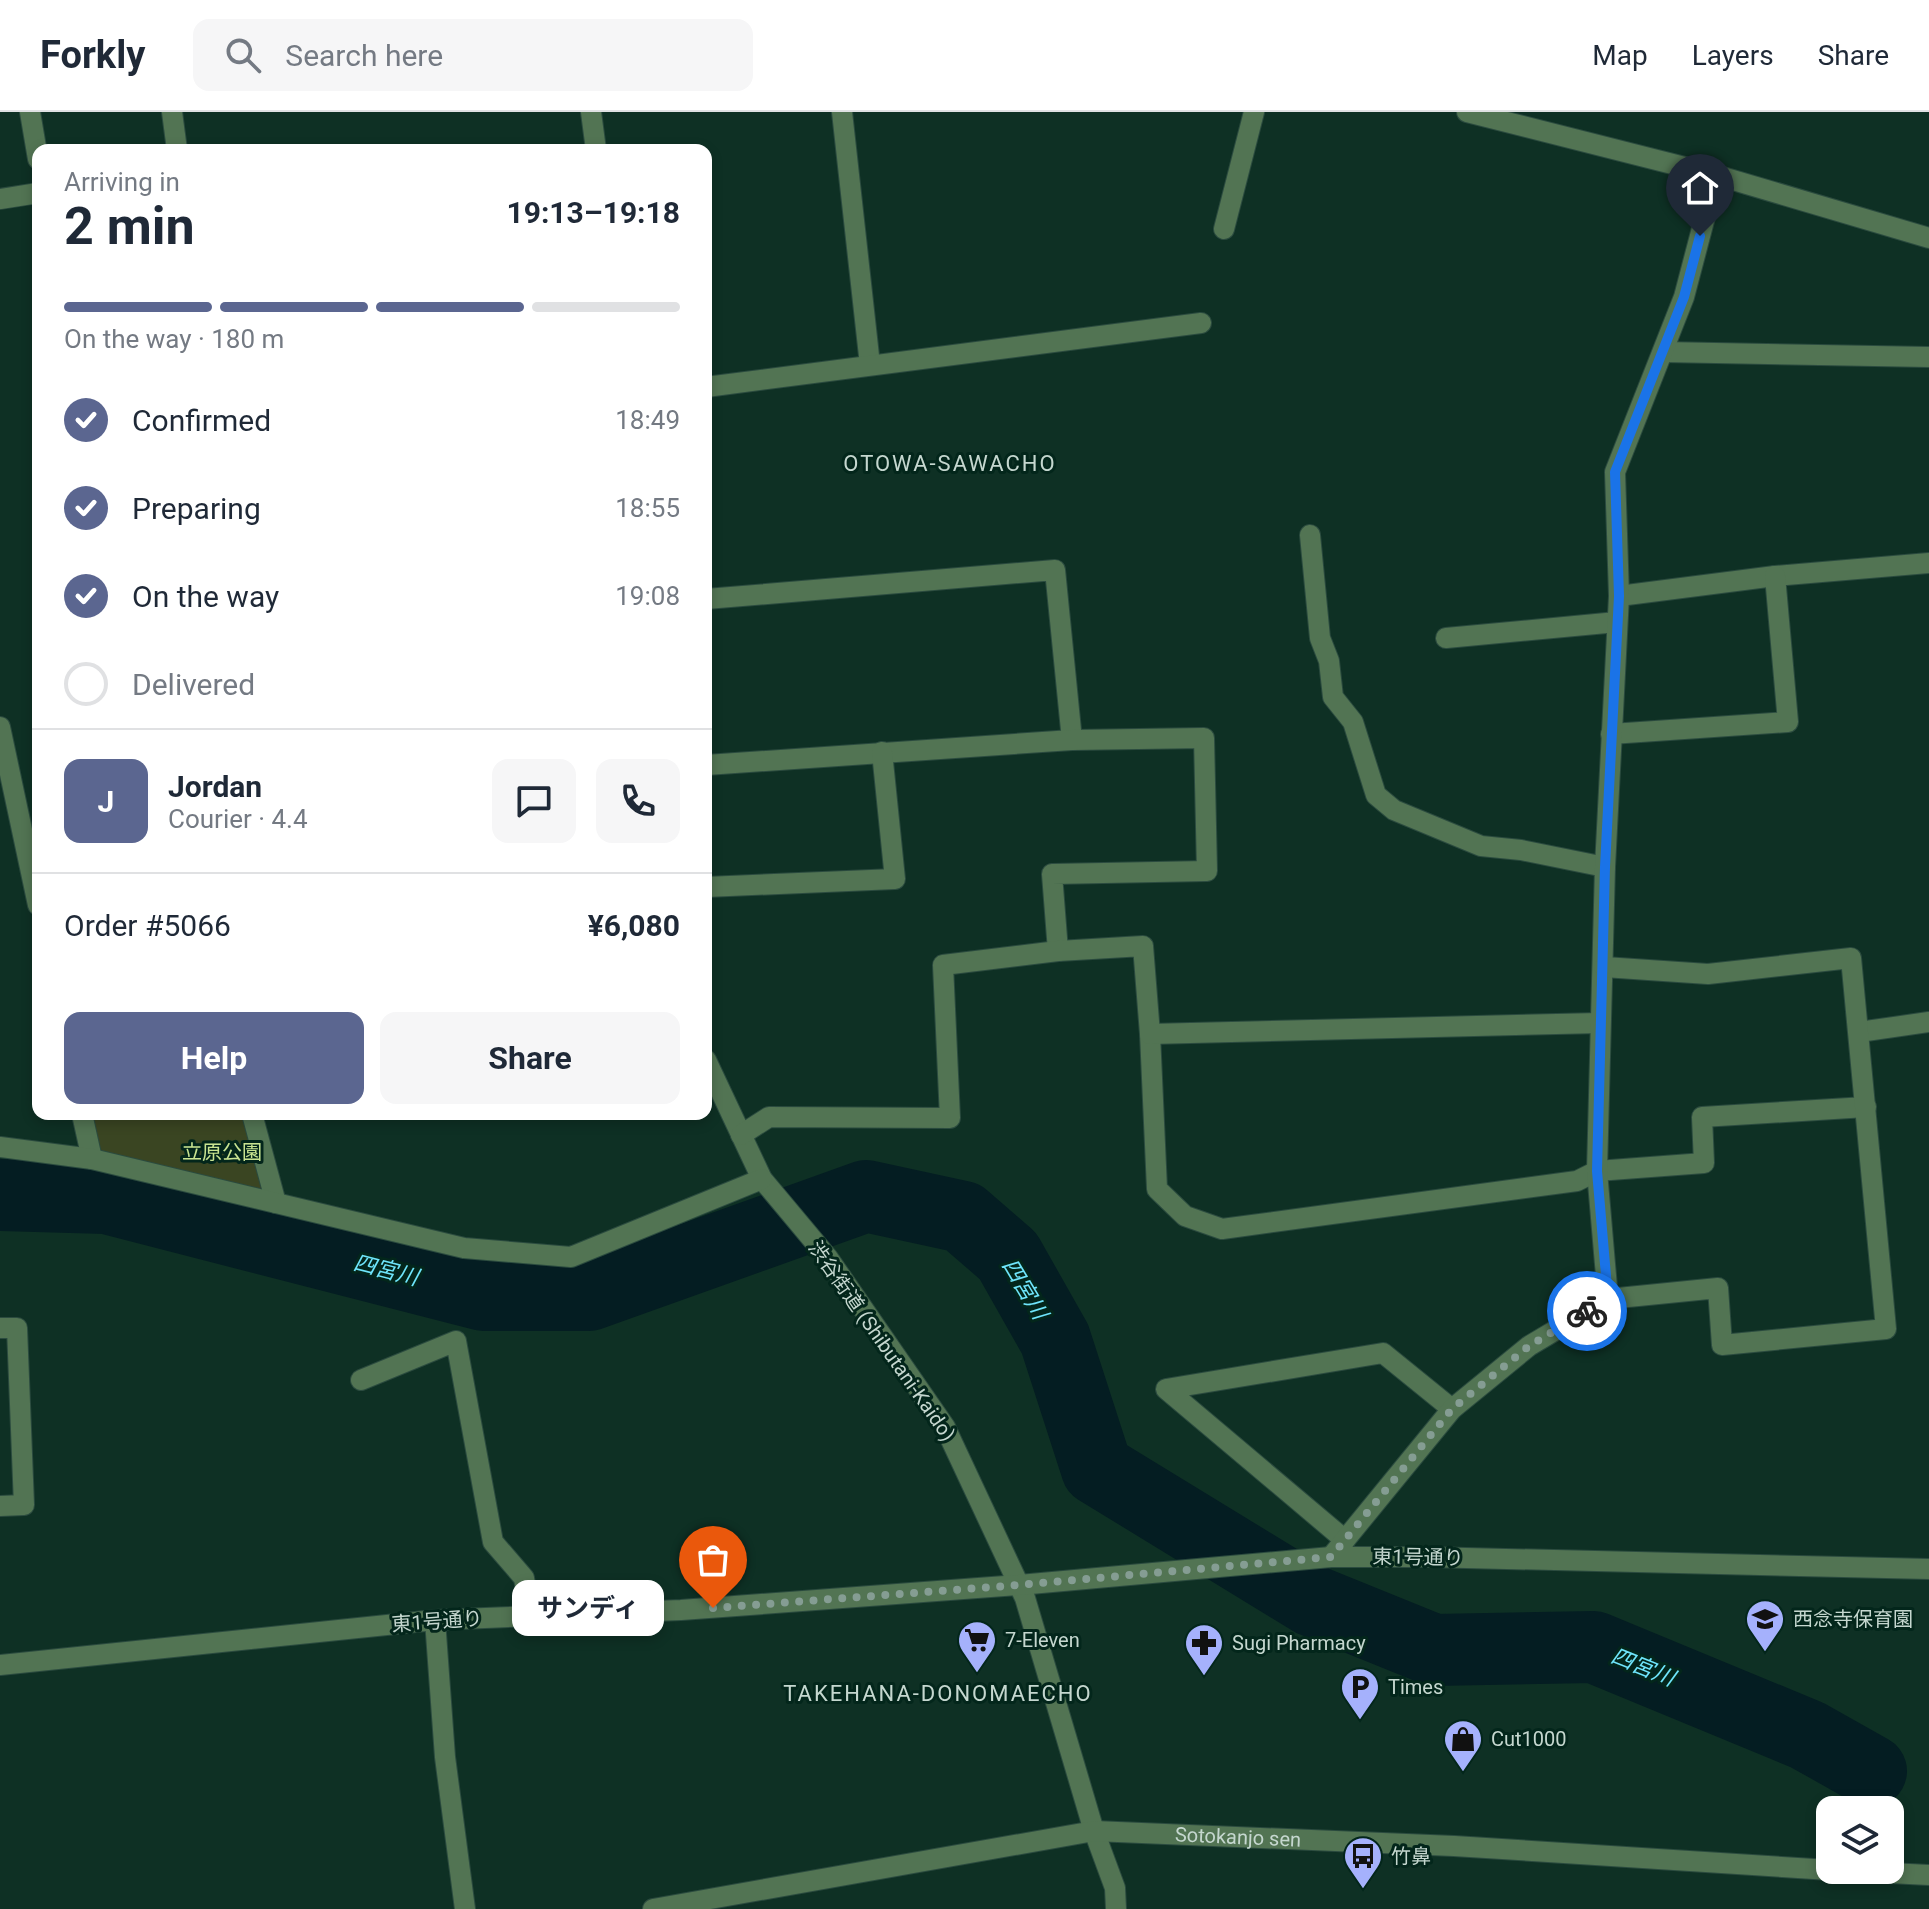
<!DOCTYPE html>
<meta charset="utf-8">
<style>
:root{--surface:#fff;--page:#f6f6f7;--text:#1f2937;--muted:#747a83;--line:#e0e1e3;--accent:#5b6690}
body{margin:0;font-family:Roboto,"Noto Sans JP",sans-serif;background:var(--page);color:var(--text);height:100vh;display:flex;flex-direction:column;font-size:30px;white-space:nowrap}
*{box-sizing:border-box;margin:0}
p{font-size:26px;color:var(--muted)}
.icon{flex:none;width:44px;height:44px;fill:none;stroke:currentColor;stroke-width:2;stroke-linecap:round;stroke-linejoin:round}
.map{position:relative;flex:1;overflow:hidden}
.sheet{position:absolute;left:32px;top:32px;width:680px;height:976px;display:flex;flex-direction:column;background:var(--surface);border-radius:16px;box-shadow:0 4px 12px #0003}
.sheet>*{flex:none}
.buttons{position:absolute;left:1816px;top:1684px;display:grid;gap:16px}
.buttons a{display:grid;place-items:center;width:88px;height:88px;border-radius:16px;background:var(--surface);box-shadow:0 4px 12px #0003;font-size:40px}
.pin{position:absolute;display:grid;place-items:center;width:68px;height:68px;color:#fff;margin:-82px -34px;border-radius:50% 50% 50% 0;rotate:-45deg;box-shadow:0 0 8px #0007}
.pin .icon{rotate:45deg}
.courier{position:absolute;display:grid;place-items:center;width:80px;height:80px;margin:-40px;border:6px solid #1a73e8;border-radius:50%;background:#fff;color:#222;box-shadow:0 2px 10px #0007}
.bubble{position:absolute;height:56px;border-radius:16px;background:var(--surface);box-shadow:0 4px 12px #0003;font-size:26px;font-weight:700;line-height:56px;text-align:center}
.head em{font-style:normal;font-weight:700}
.head div{display:flex;flex-direction:column-reverse}
.head{display:flex;align-items:center;justify-content:space-between;height:136px;padding:0 32px}
h1{font-size:52px;font-weight:700;line-height:60px}
.bar{display:grid;grid-template-columns:repeat(4,1fr);gap:12px 8px;align-content:center;height:96px;padding:0 32px}
.bar i{height:10px;border-radius:6px;background:var(--line)}
.bar .selected{background:var(--accent)}
.bar p{grid-column:span 4}
.line{display:flex;align-items:center;gap:20px;padding:0 32px;border-top:2px solid var(--line)}
.line div{flex:1}
.round{display:grid;place-items:center;flex:none;width:84px;height:84px;border-radius:16px;background:var(--page)}
ol{padding:0 32px;list-style:none}
li{display:flex;align-items:center;gap:24px;height:88px}
li p{margin-inline-start:auto}
li .icon{padding:8px;border-radius:50%;background:var(--accent);color:#fff;stroke-width:4}
li:last-child{color:var(--muted)}
li i{width:44px;height:44px;border:4px solid var(--line);border-radius:50%}
.button{display:flex;gap:16px;margin-top:auto;padding:16px 32px}
.button a{flex:1;height:92px;border-radius:16px;background:var(--accent);color:#fff;font-size:32px;font-weight:700;line-height:92px;text-align:center}
.button a+a{background:var(--page);color:var(--text)}
header{display:flex;align-items:center;gap:48px;box-sizing:border-box;height:112px;padding:0 40px;background:var(--surface);border-bottom:2px solid var(--line)}
header strong{font-size:38px}
nav{display:flex;gap:44px;margin-inline-start:auto;font-size:28px}
.search{width:560px;height:72px;background:var(--page);display:flex;align-items:center;gap:20px;box-sizing:border-box;padding:0 28px;border-radius:16px;color:var(--muted);font-size:30px}
.map>svg:first-child{display:block}
.park{fill:#3a4522}
.lines{fill:none;stroke-linecap:round;stroke-linejoin:round}
.river{stroke:#041d22;stroke-width:72}
.minor-casing{stroke:#2b4b3f;stroke-width:22}
.minor{stroke:#527453;stroke-width:20}
.done{stroke:#859d93;stroke-width:8;stroke-dasharray:0 14.4}
.route{stroke:#1a73e8;stroke-width:10}
.labels{text-anchor:middle;dominant-baseline:central;stroke-width:6;stroke-linejoin:round;paint-order:stroke}
.park-label{font-size:20px;fill:#c9e491;stroke:#03261b}
.street-label{font-size:20px;fill:#c5d7cf;stroke:#03261b}
.poi-label{font-size:20px;fill:#c5d7cf;stroke:#03261b;text-anchor:start}
.neighbourhood-label{font-size:22px;letter-spacing:2px;fill:#c5d7cf;stroke:#03261b}
.water-label{font-size:22px;font-style:italic;fill:#6fe6fc;stroke:#03261b}
</style>
<header>
<strong>Forkly</strong>
<div class="search"><svg class="icon" aria-label="search" viewBox="0 0 24 24"><circle cx="10" cy="10" r="6"/><path d="M15 15l6 6"/></svg>Search here</div>
<nav><a>Map</a><a>Layers</a><a>Share</a></nav>
</header>
<div class="map">
<svg width="1929" height="1797" viewBox="0 0 1929 1797">
<rect width="100%" height="100%" fill="#0e3024"/>
<!-- park -->
<path class="park" d="M 82,1002 L 252,1002 L 276,1091 L 92,1047 Z"/>
<g class="lines">
<!-- river -->
<path class="river" d="M 0,1083 L 106,1086 L 483,1183 L 589,1183 L 866,1084 L 963,1105 L 1008,1144 L 1055,1227 L 1097,1357 L 1313,1489 L 1434,1538 L 1594,1535 L 1807,1623 L 1871,1659"/>
<defs>
<g id="minor">
<path d="M 30,0 L 38,47"/>
<path d="M 172,0 L 177,38"/>
<path d="M 591,0 L 596,38"/>
<path d="M 842,0 L 870,253"/>
<path d="M 1467,0 L 1716,63 L 1929,126"/>
<path d="M 0,87 L 38,81"/>
<path d="M 1224,117 L 1254,0"/>
<path d="M 1663,240 L 1929,245"/>
<path d="M 706,275 L 1201,211"/>
<path d="M 1310,423 L 1320,526 L 1329,549 L 1333,585 L 1353,610 L 1376,683 L 1394,698 L 1481,734 L 1521,738 L 1605,755"/>
<path d="M 1619,484 L 1775,464 L 1929,451"/>
<path d="M 706,487 L 1055,458 L 1072,628"/>
<path d="M 1446,526 L 1617,510"/>
<path d="M 0,615 L 38,793"/>
<path d="M 1611,622 L 1788,610 L 1775,464"/>
<path d="M 706,653 L 1072,628 L 1204,626 L 1207,759 L 1052,762 L 1058,839"/>
<path d="M 706,775 L 895,767 L 882,640"/>
<path d="M 1859,920 L 1929,910"/>
<path d="M 1150,922 L 1157,1077 L 1185,1104 L 1222,1117 L 1577,1069 L 1597,1059 L 1704,1051 L 1702,1005 L 1866,995"/>
<path d="M 706,948 L 762,1067 L 828,1146 L 945,1315 L 1025,1486 L 1094,1719 L 1115,1776 L 1116,1797"/>
<path d="M 82,1002 L 92,1047"/>
<path d="M 252,1002 L 276,1091"/>
<path d="M 741,1023 L 769,1005 L 950,1006 L 943,853 L 1058,839 L 1143,834 L 1150,922 L 1600,911"/>
<path d="M 0,1035 L 92,1047 L 464,1136 L 571,1145 L 762,1067"/>
<path d="M 1608,1187 L 1597,1059 L 1605,755 L 1619,484 L 1615,360 L 1684,185 L 1716,63"/>
<path d="M 0,1216 L 17,1216 L 24,1393 L 0,1394"/>
<path d="M 361,1268 L 456,1229 L 493,1430 L 524,1466 L 530,1504"/>
<path d="M 1345,1428 L 1166,1277 L 1383,1241 L 1452,1297"/>
<path d="M 1331,1445 L 1452,1297 L 1529,1234 L 1608,1187 L 1718,1176 L 1722,1233 L 1886,1217 L 1851,846 L 1708,862 L 1604,855"/>
<path d="M 435,1508 L 445,1645 L 465,1797"/>
<path d="M 0,1553 L 435,1508 L 681,1498 L 1019,1473 L 1331,1445 L 1426,1445 L 1929,1457"/>
<path d="M 1831,1758 L 1929,1763"/>
<path id="s1" d="M 653,1797 L 1094,1719 L 1454,1734 L 1830,1758"/>
</g>
</defs>
<!-- minor casing -->
<use href="#minor" class="minor-casing"/>
<!-- minor -->
<use href="#minor" class="minor"/>
</g>
<g class="lines">
<!-- done -->
<path class="done" d="M 713,1496 L 1019,1473 L 1331,1445 L 1452,1297 L 1529,1234 L 1587,1199"/>
<!-- route -->
<path class="route" d="M 1587,1199 L 1608,1187 L 1597,1059 L 1605,755 L 1619,484 L 1615,360 L 1684,185 L 1700,124"/>
</g>
<!-- icons -->
<defs>
<symbol id="school-pin" viewBox="-11 -11 22 30"><path d="M0 17L-7.5 6A9.5 9.5 0 1 1 7.5 6Z" fill="#a5b1fc" stroke="#03261b"/><path d="M0-5L7-2L0 1L-7-2ZM-4 1L0 2.5L4 1V4Q0 6-4 4Z" fill="#111"/></symbol>
<symbol id="supermarket-pin" viewBox="-11 -11 22 30"><path d="M0 17L-7.5 6A9.5 9.5 0 1 1 7.5 6Z" fill="#a5b1fc" stroke="#03261b"/><path d="M-6-5.5h2.5l.6 2H6L4.5 2H-2.5L-4.4-4H-6ZM-1.5 3.2a1.3 1.3 0 1 0 .1 0ZM3 3.2a1.3 1.3 0 1 0 .1 0Z" fill="#111"/></symbol>
<symbol id="pharmacy-pin" viewBox="-11 -11 22 30"><path d="M0 17L-7.5 6A9.5 9.5 0 1 1 7.5 6Z" fill="#a5b1fc" stroke="#03261b"/><path d="M-2-6h4v4h4v4h-4v4h-4v-4h-4v-4h4Z" fill="#111"/></symbol>
<symbol id="parking-pin" viewBox="-11 -11 22 30"><path d="M0 17L-7.5 6A9.5 9.5 0 1 1 7.5 6Z" fill="#a5b1fc" stroke="#03261b"/><path d="M-3.5-5.5H1a3.5 3.5 0 0 1 0 7H-1V5.5H-3.5ZM-1-3.4V-.6H.8a1.4 1.4 0 0 0 0-2.8Z" fill="#111"/></symbol>
<symbol id="shop-pin" viewBox="-11 -11 22 30"><path d="M0 17L-7.5 6A9.5 9.5 0 1 1 7.5 6Z" fill="#a5b1fc" stroke="#03261b"/><path d="M-5-2.5h2.3a2.7 3.5 0 0 1 5.4 0H5L5.5 6h-11ZM-1.5-2.5h3a1.5 2.3 0 0 0-3 0Z" fill="#111"/></symbol>
<symbol id="bus-pin" viewBox="-11 -11 22 30"><path d="M0 17L-7.5 6A9.5 9.5 0 1 1 7.5 6Z" fill="#a5b1fc" stroke="#03261b"/><path d="M-5-6H5V4H4V6H2V4H-2V6H-4V4H-5ZM-3.5-4V0h7V-4ZM-3.5 1.2v1.5H-2V1.2ZM2 1.2v1.5H3.5V1.2Z" fill="#111"/></symbol>
</defs>
<g fill-rule="evenodd">
<use href="#school-pin" x="1743" y="1485" width="44" height="60"/>
<use href="#supermarket-pin" x="955" y="1506" width="44" height="60"/>
<use href="#pharmacy-pin" x="1182" y="1509" width="44" height="60"/>
<use href="#parking-pin" x="1338" y="1553" width="44" height="60"/>
<use href="#shop-pin" x="1441" y="1605" width="44" height="60"/>
<use href="#bus-pin" x="1341" y="1722" width="44" height="60"/>
</g>
<g class="labels">
<!-- park labels -->
<g class="park-label">
<text x="222" y="1040">立原公園</text>
</g>
<!-- street labels -->
<g class="street-label">
<text transform="translate(882 1229) rotate(55)">渋谷街道 (Shibutani-Kaido)</text>
<text transform="translate(1418 1445) rotate(1)">東1号通り</text>
<text transform="translate(437 1509) rotate(-4)">東1号通り</text>
<text stroke="none"><textPath href="#s1" startOffset="592">Sotokanjo sen</textPath></text>
</g>
<!-- poi labels -->
<g class="poi-label">
<text x="1793" y="1507">西念寺保育園</text>
<text x="1005" y="1528">7-Eleven</text>
<text x="1232" y="1531">Sugi Pharmacy</text>
<text x="1388" y="1575">Times</text>
<text x="1491" y="1627">Cut1000</text>
<text x="1391" y="1744">竹鼻</text>
</g>
<!-- neighbourhood labels -->
<g class="neighbourhood-label">
<text x="950" y="351">OTOWA-SAWACHO</text>
<text x="938" y="1581">TAKEHANA-DONOMAECHO</text>
</g>
<!-- water labels -->
<g class="water-label">
<text transform="translate(386 1158) rotate(14)">四宮川</text>
<text transform="translate(1025 1177) rotate(59)">四宮川</text>
<text transform="translate(1643 1555) rotate(22)">四宮川</text>
</g>
</g>
</svg>
<div class="buttons">
<a><svg class="icon" aria-label="layers" viewBox="0 0 24 24"><path d="M12 4l9 5-9 5-9-5zM3 14l9 5 9-5"/></svg></a>
</div>
<div class="pin" style="left:713px;top:1496px;background:#ea580c"><svg class="icon" aria-label="bag" viewBox="0 0 24 24"><path d="M5 8h14l-1 12H6zM9 8a3 3 0 0 1 6 0"/></svg></div>
<div class="pin" style="left:1700px;top:124px;background:#1f2937"><svg class="icon" aria-label="home" viewBox="0 0 24 24"><path d="M3 11l9-7 9 7M6 9v11h12V9"/></svg></div>
<div class="courier" style="left:1587px;top:1199px"><svg class="icon" aria-label="bike" viewBox="0 0 24 24"><circle cx="6" cy="16" r="4"/><circle cx="18" cy="16" r="4"/><path d="M6 16l4-8h5l3 8M10 8l3 8H6M13 5h3"/></svg></div>
<div class="bubble" style="left:512px;top:1468px;width:152px">サンディ</div>
<section class="sheet">
<div class="head"><div><h1>2 min</h1><p>Arriving in</p></div><em>19:13–19:18</em></div>
<div class="bar"><i class="selected"></i><i class="selected"></i><i class="selected"></i><i></i><p>On the way · 180 m</p></div>
<ol>
<li><svg class="icon" aria-label="check" viewBox="0 0 24 24"><path d="M5 12l5 5 9-10"/></svg>Confirmed<p>18:49</p></li>
<li><svg class="icon" aria-label="check" viewBox="0 0 24 24"><path d="M5 12l5 5 9-10"/></svg>Preparing<p>18:55</p></li>
<li><svg class="icon" aria-label="check" viewBox="0 0 24 24"><path d="M5 12l5 5 9-10"/></svg>On the way<p>19:08</p></li>
<li><i></i>Delivered</li>
</ol>
<div class="line" style="height:144px"><b class="round" style="background:var(--accent);color:#fff">J</b><div><b>Jordan</b><p>Courier · 4.4</p></div><a class="round"><svg class="icon" aria-label="chat" viewBox="0 0 24 24"><path d="M4 5h16v11H9l-5 4z"/></svg></a><a class="round"><svg class="icon" aria-label="phone" viewBox="0 0 24 24"><path d="M5 4h4l2 5-3 2q2 4 5 5l2-3 5 2v4C11 20 4 13 5 4z"/></svg></a></div>
<div class="line" style="height:104px"><div>Order #5066</div><b>¥6,080</b></div>
<div class="button"><a>Help</a><a>Share</a></div>
</section>
</div>
